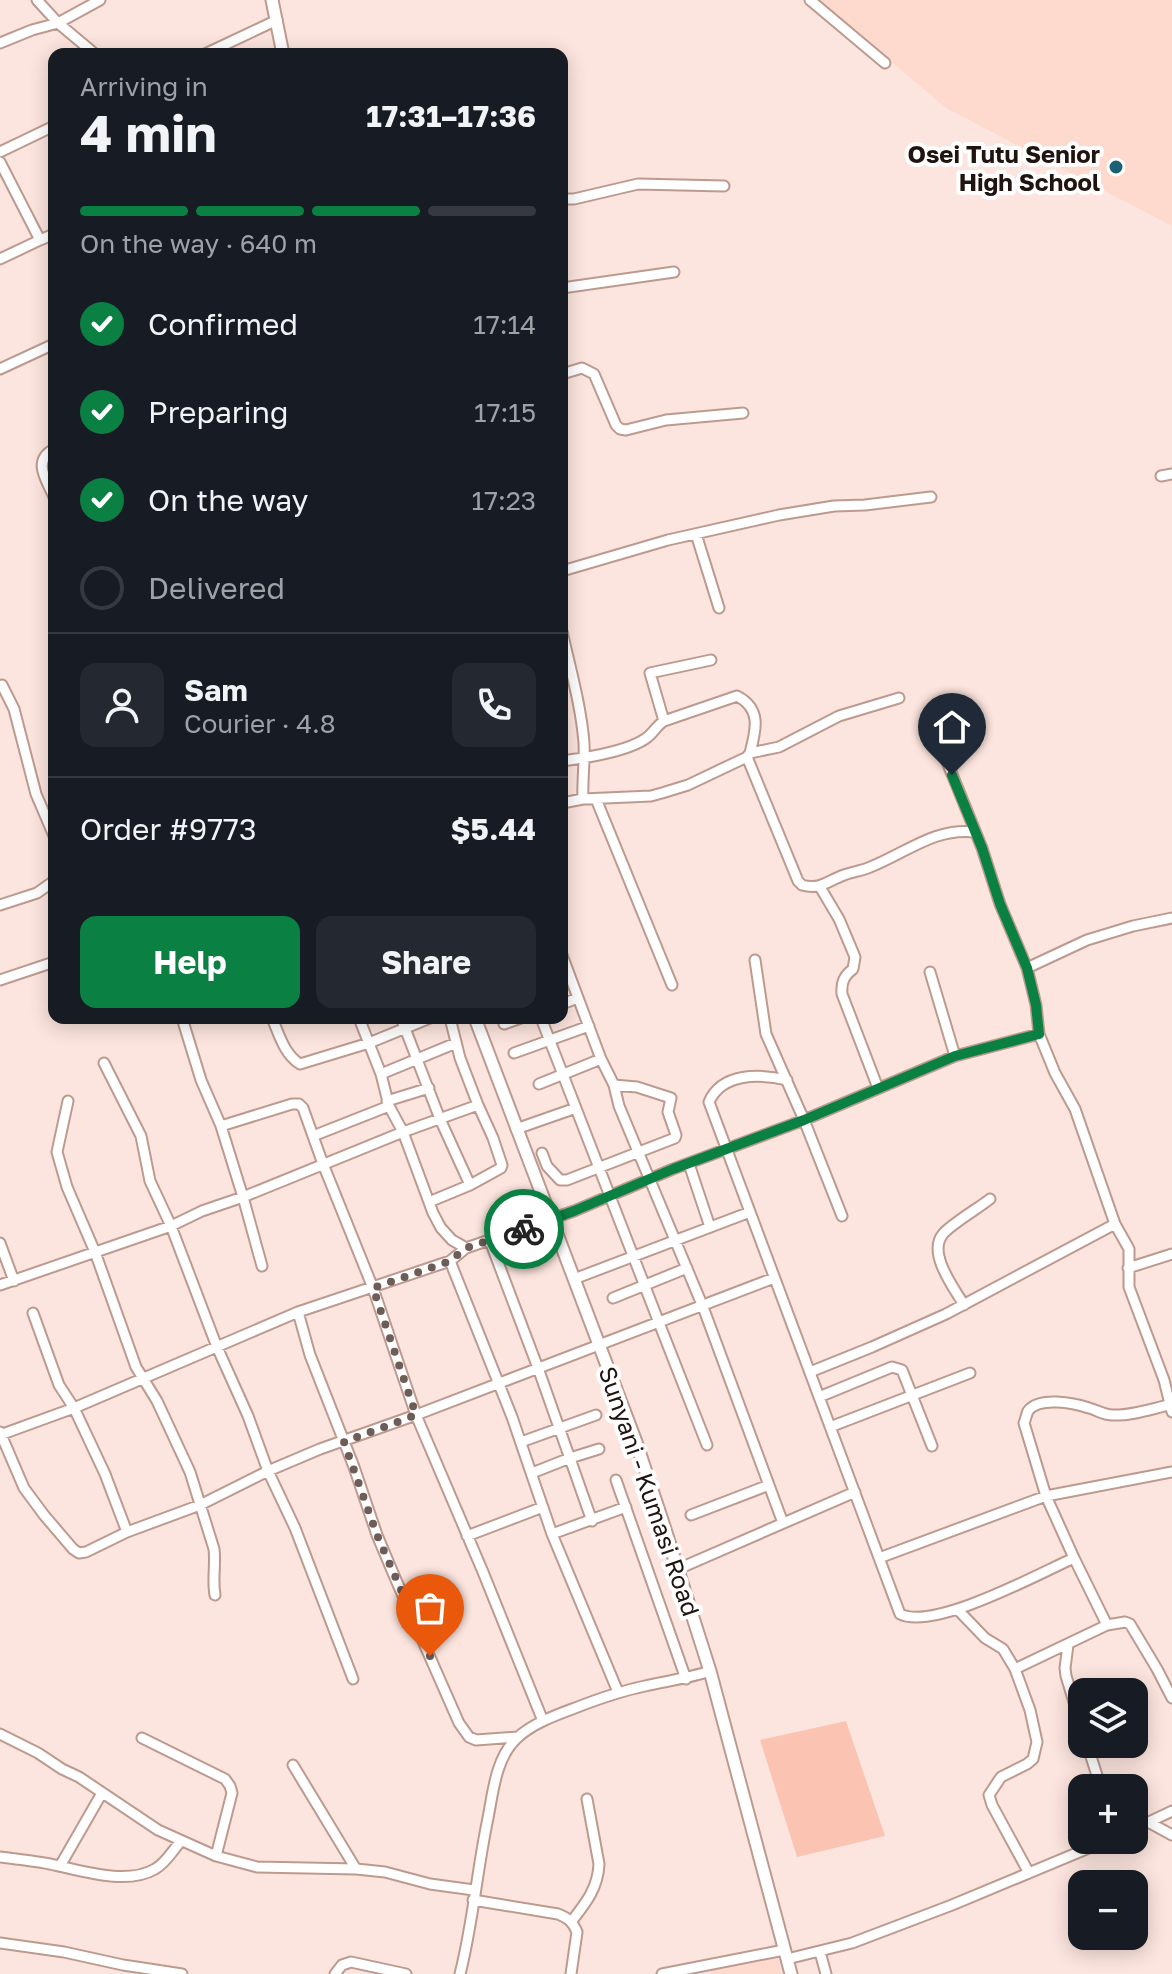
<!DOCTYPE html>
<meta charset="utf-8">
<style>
:root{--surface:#171b24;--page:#242831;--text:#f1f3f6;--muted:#9ea1a6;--line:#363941;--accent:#0b8043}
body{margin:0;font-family:"Golos Text",sans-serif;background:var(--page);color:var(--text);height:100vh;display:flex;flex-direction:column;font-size:30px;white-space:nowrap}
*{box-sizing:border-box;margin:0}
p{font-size:26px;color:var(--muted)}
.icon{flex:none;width:44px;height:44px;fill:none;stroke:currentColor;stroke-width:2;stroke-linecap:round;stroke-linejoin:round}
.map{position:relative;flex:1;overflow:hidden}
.panel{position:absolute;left:48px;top:48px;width:520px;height:976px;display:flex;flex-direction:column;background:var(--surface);border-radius:16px;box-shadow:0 4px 20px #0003}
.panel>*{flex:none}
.tools{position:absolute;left:1068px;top:1678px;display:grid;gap:16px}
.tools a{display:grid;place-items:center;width:80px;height:80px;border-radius:16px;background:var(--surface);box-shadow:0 4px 20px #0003;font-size:40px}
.pin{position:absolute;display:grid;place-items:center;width:68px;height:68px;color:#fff;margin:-82px -34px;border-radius:50% 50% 50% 0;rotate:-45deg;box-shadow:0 0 8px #0007}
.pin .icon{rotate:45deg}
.courier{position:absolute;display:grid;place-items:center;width:80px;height:80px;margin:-40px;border:6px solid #0b8043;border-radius:50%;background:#fff;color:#222;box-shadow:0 2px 10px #0007}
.overview em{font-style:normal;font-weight:700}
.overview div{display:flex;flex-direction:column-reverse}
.overview{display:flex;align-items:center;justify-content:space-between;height:136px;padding:0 32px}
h1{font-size:52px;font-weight:700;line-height:60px}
.bar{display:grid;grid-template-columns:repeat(4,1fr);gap:12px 8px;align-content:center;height:96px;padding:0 32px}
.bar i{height:10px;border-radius:6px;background:var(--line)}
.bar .on{background:var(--accent)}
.bar p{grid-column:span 4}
.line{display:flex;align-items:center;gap:20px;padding:0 32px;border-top:2px solid var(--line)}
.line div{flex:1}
.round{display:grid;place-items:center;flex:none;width:84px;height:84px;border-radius:16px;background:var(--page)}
ol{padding:0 32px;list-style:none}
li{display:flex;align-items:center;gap:24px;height:88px}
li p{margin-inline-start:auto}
li .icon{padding:8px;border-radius:50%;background:var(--accent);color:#fff;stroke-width:4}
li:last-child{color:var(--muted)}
li i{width:44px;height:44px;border:4px solid var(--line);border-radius:50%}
.primary-button{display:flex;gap:16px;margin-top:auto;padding:16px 32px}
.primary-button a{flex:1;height:92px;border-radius:16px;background:var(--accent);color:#fff;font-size:32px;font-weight:700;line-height:92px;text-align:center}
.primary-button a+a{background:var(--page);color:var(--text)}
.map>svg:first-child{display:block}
.built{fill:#fed9ce}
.garden{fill:#fbc4b2}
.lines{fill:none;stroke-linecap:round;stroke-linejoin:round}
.minor-casing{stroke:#bd9a8f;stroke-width:13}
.major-casing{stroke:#bd9a8f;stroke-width:15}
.minor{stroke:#fff;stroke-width:9}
.major{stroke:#fff;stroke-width:11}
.done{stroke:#6d5d58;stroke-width:8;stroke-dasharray:0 14.4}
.route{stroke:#0b8043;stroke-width:10}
.poi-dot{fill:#1c6173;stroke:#fff;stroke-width:3}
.labels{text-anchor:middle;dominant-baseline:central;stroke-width:8;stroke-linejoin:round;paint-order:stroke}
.poi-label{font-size:24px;font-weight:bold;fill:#201410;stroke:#fff;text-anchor:end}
.street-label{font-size:24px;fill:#201410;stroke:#fff}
</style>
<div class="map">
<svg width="1172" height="1974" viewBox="0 0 1172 1974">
<rect width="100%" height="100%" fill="#fce5de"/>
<!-- built -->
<path class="built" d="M 819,0 L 1172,0 L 1172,226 L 946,108 Z
M 777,1955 L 782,1974 L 711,1974 L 712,1966 Z"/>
<!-- garden -->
<path class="garden" d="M 846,1721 L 885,1836 L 797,1857 L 760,1740 Z"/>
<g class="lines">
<defs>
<path id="minor" d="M 37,0 L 58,23 L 100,0
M 810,0 L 885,63
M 0,43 L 32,30 L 58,23 L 95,54
M 205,54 L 277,20
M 0,152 L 54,126
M 0,162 L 40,240 L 0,259
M 562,199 L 574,199 L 638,184 L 724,186
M 40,240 L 54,234
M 562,288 L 674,272
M 0,369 L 54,344
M 562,374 L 582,368 L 594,374 L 616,425 L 620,429 L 626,430 L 666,420 L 743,413
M 54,449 C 32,461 46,479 54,497
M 1161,476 L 1172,474
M 696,534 L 719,608
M 562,571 L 668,540 L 779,515 L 834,506 L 865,505 L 931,497
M 562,631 C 570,668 581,705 584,743 C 585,762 582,781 583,799
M 2,685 L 14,709 L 36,794 L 54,836
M 664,721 L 650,673 L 711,660
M 941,747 L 982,848 L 1000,904 L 1027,968
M 747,757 L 798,881 L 802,885 C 821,890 827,881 844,875 C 852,872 860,871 868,868 C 905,854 934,827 975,832
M 562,761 C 585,758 627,751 645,739 C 653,734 656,726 664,721 L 737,696 C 762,709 756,730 750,753
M 596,799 L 672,985
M 562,803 L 583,799 L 651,796 L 662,793 L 688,785 L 747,757 L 750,753 L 779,747 L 839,716 L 899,698
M 820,887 L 839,919 L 855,957 L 853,969 C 844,976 841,982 842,994 L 878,1088
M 0,905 L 37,893 L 54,881
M 1172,918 L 1133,926 L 1087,940 L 1027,968 L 1036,1005 L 1039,1034 L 1055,1073 L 1075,1109 L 1115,1224 L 1129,1249 L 1129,1287 L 1164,1380 L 1172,1412
M 562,955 L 601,1059 L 614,1085 L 619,1106 L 703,1307 L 783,1523
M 755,960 L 766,1034 L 804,1120 L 842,1216
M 930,972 L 955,1056
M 0,980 L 54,962
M 562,1004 L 578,998
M 182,1018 L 201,1080 L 221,1126 L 243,1197 L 262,1266
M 272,1018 C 279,1034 284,1054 300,1064 L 369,1043 L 430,1018
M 359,1018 L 381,1074 L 389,1106 L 403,1132 L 433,1213 L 441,1228 L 452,1240 L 466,1248
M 401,1018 L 440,1119 L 470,1185
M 541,1018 C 596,1161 651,1303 707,1445
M 504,1024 L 521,1018
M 514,1053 L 589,1026
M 104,1063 L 141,1136 L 150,1181 L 171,1226 L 217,1347 L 248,1416 L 268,1471 L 295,1528 L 353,1679
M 381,1074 L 456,1043
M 787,1080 C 760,1074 722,1072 709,1102 L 900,1614 C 934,1631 1038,1574 1074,1558
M 539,1084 L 601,1059
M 68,1101 L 57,1152 L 67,1187 L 95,1252 L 136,1367 L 157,1401 L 190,1472 L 214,1549 C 216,1565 212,1579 215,1595
M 387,1101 L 429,1088
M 221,1126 L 292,1104 L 299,1104 L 303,1108 L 323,1164 L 373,1288 L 416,1415 L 483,1572 L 543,1721
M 516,1129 L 576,1108
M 313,1136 L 389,1106
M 542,1153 L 547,1166 L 560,1180 L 567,1180 L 675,1138 L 676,1135 L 668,1112 L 671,1098 L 637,1087 L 614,1085
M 689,1164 L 710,1227
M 429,1202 L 470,1185 L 501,1168 L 502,1165 L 493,1138 L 478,1105
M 490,1241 L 538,1368 L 592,1521
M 0,1243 L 14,1281
M 450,1261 L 512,1417 L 552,1534 L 618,1692
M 1128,1268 L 1172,1254
M 574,1279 L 750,1212
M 0,1285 L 171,1226 L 202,1211 L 243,1197 L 403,1132 L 478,1105 L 460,1058 L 450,1018
M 613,1298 L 687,1268
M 964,1305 C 954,1288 927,1253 943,1234 C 950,1225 980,1207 990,1199
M 298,1312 L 310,1355 L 354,1467 L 377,1535 L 396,1580 L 459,1723 L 469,1737 L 476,1740 L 518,1737
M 33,1313 L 59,1385 L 74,1408 L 105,1474 L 127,1532
M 810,1372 L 872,1347 L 946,1314 L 1115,1224
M 819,1397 L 892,1367 L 902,1370 L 932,1446
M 830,1427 L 970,1373
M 0,1432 L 24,1488 L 44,1515 L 73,1549 L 79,1553 L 86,1552 L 127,1532 L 200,1505 L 268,1471 L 320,1449 L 416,1415 L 774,1278
M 0,1435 L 74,1408 L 298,1312 L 450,1261 L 466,1248 L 574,1211 L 673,1169 L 804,1120 L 955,1056 L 1039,1034
M 521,1442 L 596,1415
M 532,1473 L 570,1458 L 599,1449
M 616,1480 L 686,1679
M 691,1515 L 769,1485
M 552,1534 L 626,1507
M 467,1536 L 543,1507
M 879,1558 L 1046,1496 L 1172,1472
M 678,1569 L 855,1492
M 958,1610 L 985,1638 L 1003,1649 L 1015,1669 L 1030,1710 L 1037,1742 L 1033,1759 L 1027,1764 L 1001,1777 L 989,1795 L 992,1805 L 1029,1873
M 1107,1625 L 1074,1558 L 1046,1496 L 1024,1423 C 1025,1421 1027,1413 1028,1411 C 1039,1396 1074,1403 1089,1408 C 1097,1410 1103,1415 1113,1415 C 1131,1416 1151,1409 1169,1405
M 1068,1645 L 1065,1668 L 1066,1676 L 1082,1728
M 1015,1669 L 1107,1625 L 1125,1622 L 1130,1624 L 1157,1669 L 1172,1698
M 0,1734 L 38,1753 L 62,1769 L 79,1777 L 158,1830 L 216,1856 L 257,1867 L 356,1869 L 385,1872 L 430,1884 L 474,1890
M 142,1738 L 225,1779 L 230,1786 L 232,1793 L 216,1856
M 1087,1744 L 1101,1788
M 293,1765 L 356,1869
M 1150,1823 L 1172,1835
M 1134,1829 L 1172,1811
M 0,1857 C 17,1859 34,1861 50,1864 C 80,1870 126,1886 155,1869 C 166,1863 173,1850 181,1841
M 60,1866 L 102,1793
M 473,1900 L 558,1914 C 568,1918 573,1922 577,1932 L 571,1974
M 571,1922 C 586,1903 598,1888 599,1864 L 587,1799
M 0,1943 L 64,1952 L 123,1965 L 182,1974
M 820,1952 L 826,1974
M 787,1959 L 852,1943 L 952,1905 L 1108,1840
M 335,1974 L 342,1965 L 351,1962 L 406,1974
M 460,1974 C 473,1923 477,1870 488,1818 C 493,1792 496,1758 516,1739 C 531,1724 556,1715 575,1708 C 598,1699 621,1691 645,1686 C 667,1681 689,1678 710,1671
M 662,1974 L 784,1950"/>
<path id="major" d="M 272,0 L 283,54
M 475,1018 L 636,1442 L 663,1523 L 710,1671 L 791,1974"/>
</defs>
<!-- minor casing -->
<use href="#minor" class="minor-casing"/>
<!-- major casing -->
<use href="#major" class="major-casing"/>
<!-- minor -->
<use href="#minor" class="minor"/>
<!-- major -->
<use href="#major" class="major"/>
</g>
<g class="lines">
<!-- done -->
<path class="done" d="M 430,1656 L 377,1535 L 344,1442 L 416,1415 L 373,1288 L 450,1261 L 466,1248 L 524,1229"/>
<!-- route -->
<path class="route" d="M 524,1229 L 574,1211 L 673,1169 L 804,1120 L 955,1056 L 1039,1034 L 1036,1005 L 1027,968 L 1000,904 L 982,848 L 952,775"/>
</g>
<!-- markers -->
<circle class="poi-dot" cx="1116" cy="167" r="8"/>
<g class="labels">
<!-- poi labels -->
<g class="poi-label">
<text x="1100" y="153">Osei Tutu Senior<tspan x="1100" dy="28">High School</tspan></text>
</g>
<!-- street labels -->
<g class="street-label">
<text transform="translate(650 1491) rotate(71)">Sunyani - Kumasi Road</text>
</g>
</g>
</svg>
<div class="tools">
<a><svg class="icon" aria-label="layers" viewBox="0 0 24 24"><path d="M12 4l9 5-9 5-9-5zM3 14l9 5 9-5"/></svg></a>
<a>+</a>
<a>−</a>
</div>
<div class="pin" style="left:430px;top:1656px;background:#ea580c"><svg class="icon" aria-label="bag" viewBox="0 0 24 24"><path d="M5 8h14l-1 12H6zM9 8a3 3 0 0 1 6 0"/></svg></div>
<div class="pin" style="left:952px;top:775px;background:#1f2937"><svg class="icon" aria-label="home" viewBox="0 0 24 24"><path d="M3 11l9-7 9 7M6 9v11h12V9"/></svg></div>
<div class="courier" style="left:524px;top:1229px"><svg class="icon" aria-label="bike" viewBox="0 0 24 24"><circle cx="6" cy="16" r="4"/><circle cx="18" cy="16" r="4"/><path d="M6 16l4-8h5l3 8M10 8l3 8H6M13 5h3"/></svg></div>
<section class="panel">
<div class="overview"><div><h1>4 min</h1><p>Arriving in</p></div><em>17:31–17:36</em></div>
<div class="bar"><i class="on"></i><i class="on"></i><i class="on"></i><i></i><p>On the way · 640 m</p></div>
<ol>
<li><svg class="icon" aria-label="check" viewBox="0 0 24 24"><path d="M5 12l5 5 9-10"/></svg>Confirmed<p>17:14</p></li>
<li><svg class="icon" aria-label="check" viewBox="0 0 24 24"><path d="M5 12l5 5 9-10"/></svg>Preparing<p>17:15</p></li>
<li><svg class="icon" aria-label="check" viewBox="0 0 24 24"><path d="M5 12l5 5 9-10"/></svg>On the way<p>17:23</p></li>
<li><i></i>Delivered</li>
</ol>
<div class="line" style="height:144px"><a class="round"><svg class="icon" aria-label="person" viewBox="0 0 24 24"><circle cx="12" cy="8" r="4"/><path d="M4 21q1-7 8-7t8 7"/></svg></a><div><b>Sam</b><p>Courier · 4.8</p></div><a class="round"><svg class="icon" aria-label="phone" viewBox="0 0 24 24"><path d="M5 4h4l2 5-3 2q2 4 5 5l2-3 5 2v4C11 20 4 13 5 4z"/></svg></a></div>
<div class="line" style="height:104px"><div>Order #9773</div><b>$5.44</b></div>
<div class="primary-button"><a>Help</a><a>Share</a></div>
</section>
</div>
